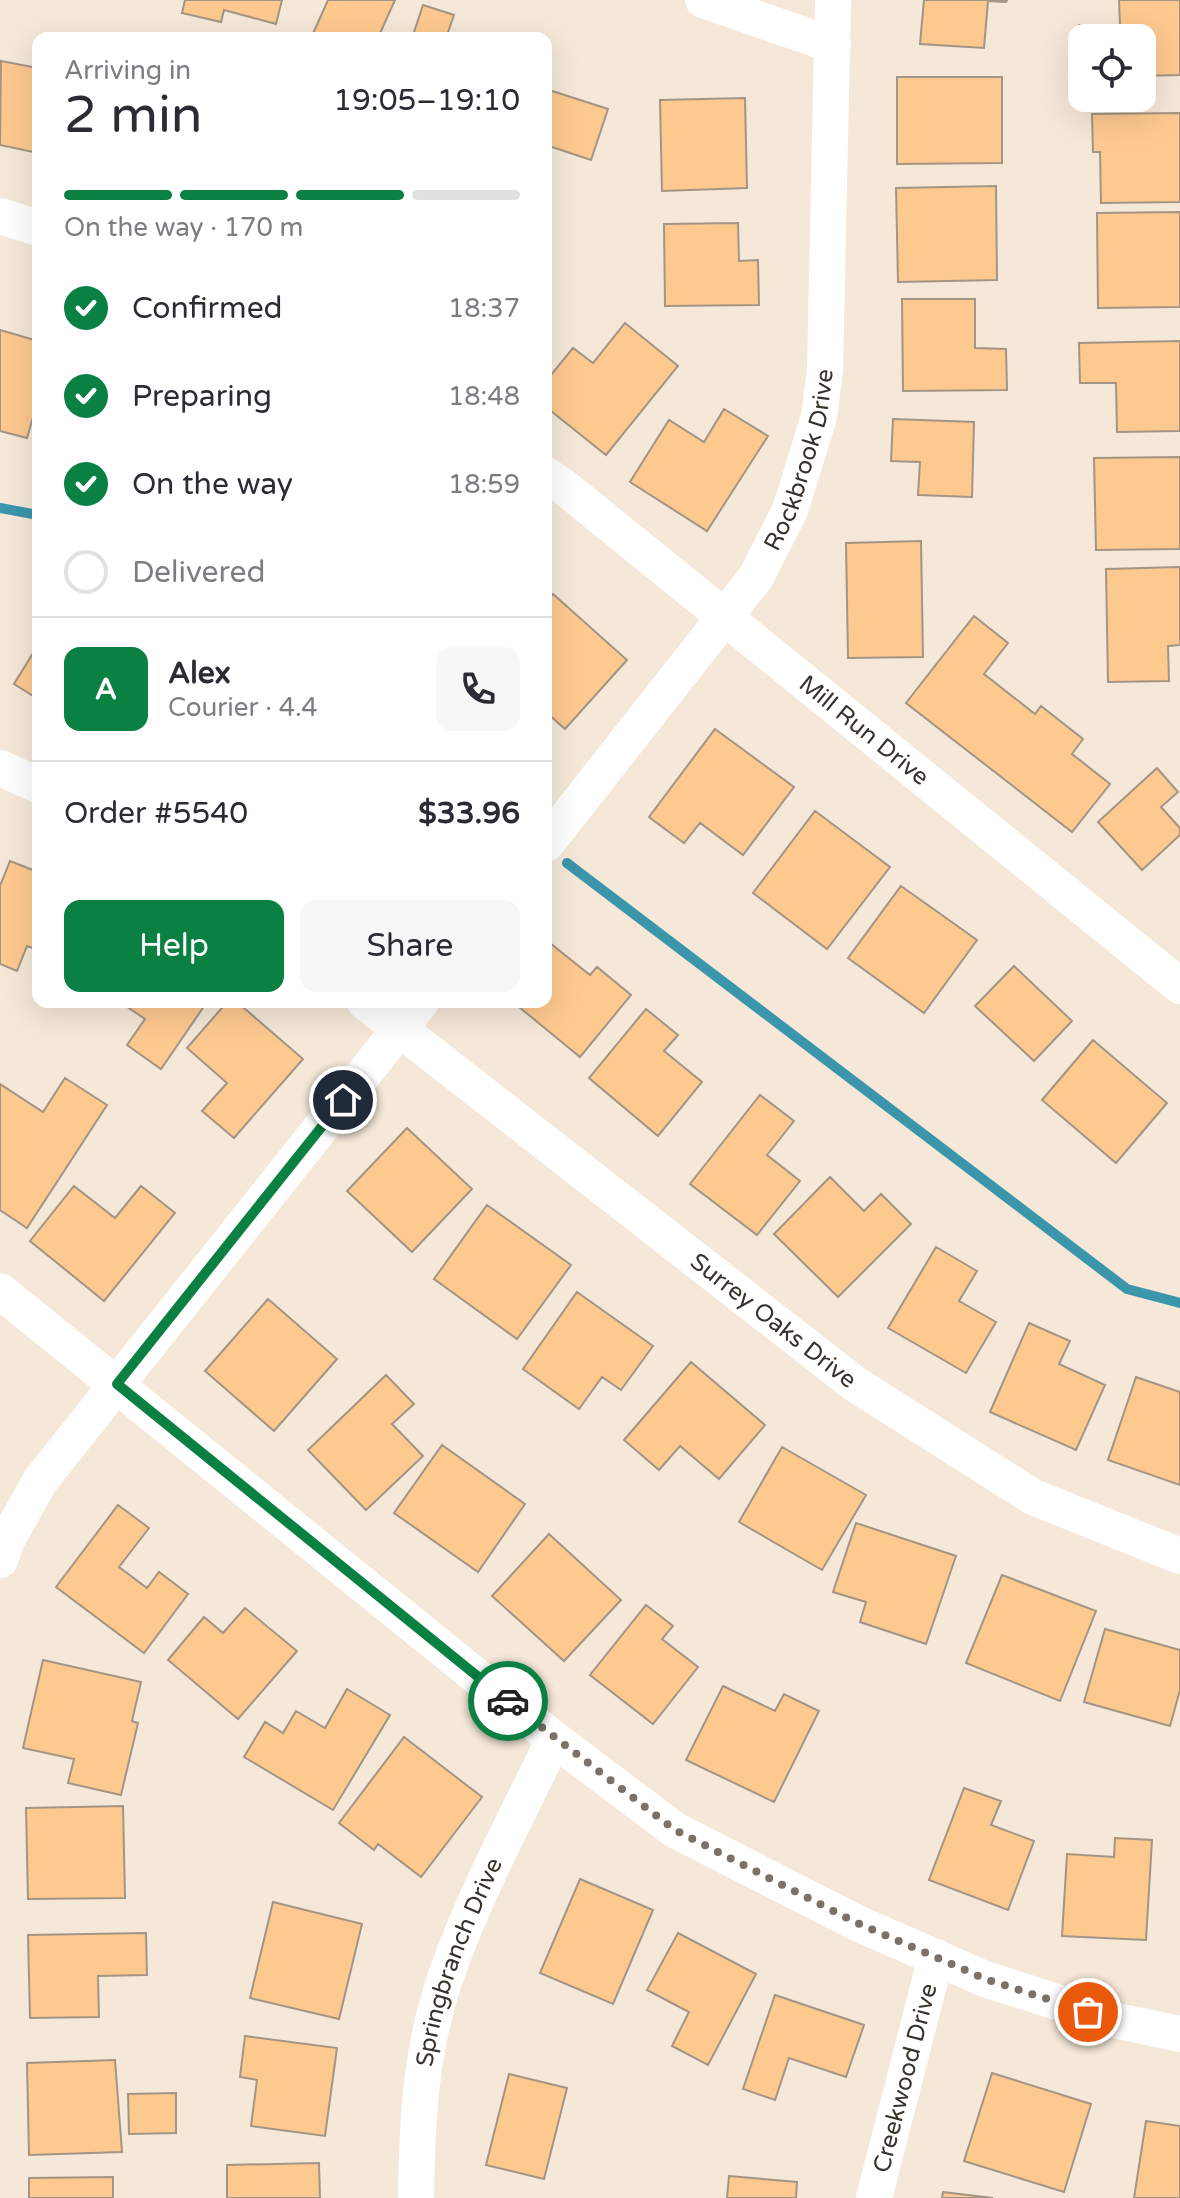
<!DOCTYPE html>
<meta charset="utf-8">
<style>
:root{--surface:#fff;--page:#f7f7f7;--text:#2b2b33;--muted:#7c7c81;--line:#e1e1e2;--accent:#0b8043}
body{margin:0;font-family:"Varela Round",sans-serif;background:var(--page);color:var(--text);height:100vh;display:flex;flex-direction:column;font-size:30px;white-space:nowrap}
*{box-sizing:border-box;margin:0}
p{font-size:26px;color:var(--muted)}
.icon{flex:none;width:44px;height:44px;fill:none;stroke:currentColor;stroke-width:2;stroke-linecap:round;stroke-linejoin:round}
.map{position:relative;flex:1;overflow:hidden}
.side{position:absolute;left:32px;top:32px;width:520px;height:976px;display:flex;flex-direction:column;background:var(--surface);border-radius:16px;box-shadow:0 8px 32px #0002}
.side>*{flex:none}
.tools{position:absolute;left:1068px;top:24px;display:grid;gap:16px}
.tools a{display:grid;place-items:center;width:88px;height:88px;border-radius:16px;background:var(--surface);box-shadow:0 8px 32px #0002;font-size:40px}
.pin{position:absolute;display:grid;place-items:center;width:68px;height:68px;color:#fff;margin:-34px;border:4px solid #fff;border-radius:50%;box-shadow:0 2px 8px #0007}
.courier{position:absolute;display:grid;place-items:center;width:80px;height:80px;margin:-40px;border:6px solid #0b8043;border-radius:50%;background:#fff;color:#222;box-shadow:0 2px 10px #0007}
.summary em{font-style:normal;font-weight:600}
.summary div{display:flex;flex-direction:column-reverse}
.summary{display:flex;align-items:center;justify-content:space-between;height:136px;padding:0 32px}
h1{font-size:52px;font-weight:600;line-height:60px}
.bar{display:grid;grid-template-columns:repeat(4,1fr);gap:12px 8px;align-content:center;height:96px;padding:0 32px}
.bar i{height:10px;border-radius:6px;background:var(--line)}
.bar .selected{background:var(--accent)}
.bar p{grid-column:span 4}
.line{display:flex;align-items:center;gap:20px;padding:0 32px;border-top:2px solid var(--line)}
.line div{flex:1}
.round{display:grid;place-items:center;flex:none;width:84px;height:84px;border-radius:16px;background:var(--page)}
ol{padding:0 32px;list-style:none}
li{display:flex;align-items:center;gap:24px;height:88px}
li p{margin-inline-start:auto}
li .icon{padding:8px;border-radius:50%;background:var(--accent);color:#fff;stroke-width:4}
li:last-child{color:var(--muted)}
li i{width:44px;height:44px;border:4px solid var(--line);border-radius:50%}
.cta{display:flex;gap:16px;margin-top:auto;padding:16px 32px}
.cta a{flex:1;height:92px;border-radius:16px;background:var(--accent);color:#fff;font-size:32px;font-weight:600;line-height:92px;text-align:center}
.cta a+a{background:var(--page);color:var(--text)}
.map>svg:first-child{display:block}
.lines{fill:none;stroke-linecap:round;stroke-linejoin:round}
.stream{stroke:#3b95ab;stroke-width:10}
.building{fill:#fec98f;stroke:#a29586;stroke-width:2}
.street{stroke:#fff;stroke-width:36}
.done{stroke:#7a7268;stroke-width:8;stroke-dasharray:0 14.4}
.route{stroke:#0b8043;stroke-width:10}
.labels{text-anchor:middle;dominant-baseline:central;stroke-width:8;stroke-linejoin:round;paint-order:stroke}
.street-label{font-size:24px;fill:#37322c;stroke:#fff}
</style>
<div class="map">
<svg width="1180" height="2198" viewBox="0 0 1180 2198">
<rect width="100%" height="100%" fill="#f5e8d8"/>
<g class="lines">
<!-- stream -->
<path class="stream" d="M 0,508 L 38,515
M 567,863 L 1127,1289 L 1180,1303"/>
</g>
<!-- building -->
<path class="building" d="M 185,0 L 282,0 L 276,24 L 224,10 L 221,22 L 182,13 Z
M 328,0 L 395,0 L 378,38 L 311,38 Z
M 924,0 L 1007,0 L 1006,2 L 988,1 L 984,48 L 920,44 Z
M 1119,0 L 1180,0 L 1180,75 L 1142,76 L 1142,38 L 1082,38 L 1082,77 L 1080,77 L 1079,25 L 1120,25 Z
M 423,5 L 454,15 L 446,38 L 412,38 Z
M 1,61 L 38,68 L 38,153 L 0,145 Z
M 897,77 L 1002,77 L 1002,163 L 897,164 Z
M 546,89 L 608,109 L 591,160 L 546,145 Z
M 745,98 L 747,188 L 662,191 L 660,100 Z
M 1180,113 L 1180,202 L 1101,203 L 1100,152 L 1093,152 L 1092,114 Z
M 996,186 L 997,280 L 898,282 L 896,188 Z
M 1180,212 L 1180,307 L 1098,308 L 1097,213 Z
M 738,223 L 739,261 L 758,260 L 759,305 L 665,306 L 664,224 Z
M 902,299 L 975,299 L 975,348 L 1006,349 L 1007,390 L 903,391 Z
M 625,323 L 678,366 L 606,455 L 546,407 L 546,381 L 573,348 L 593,363 Z
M 0,330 L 38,341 L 38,400 L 27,438 L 0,431 Z
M 1180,341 L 1180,431 L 1117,432 L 1116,383 L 1080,383 L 1079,343 Z
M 724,409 L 768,436 L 707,531 L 630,482 L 669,420 L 704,442 Z
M 893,419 L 974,422 L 972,497 L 918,495 L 920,462 L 891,461 Z
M 1180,457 L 1180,549 L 1096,550 L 1094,458 Z
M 921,541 L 923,657 L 848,658 L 846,543 Z
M 1180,567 L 1180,645 L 1168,646 L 1169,681 L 1108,682 L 1106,569 Z
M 553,594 L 627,660 L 565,729 L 546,712 L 546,601 Z
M 974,616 L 1008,643 L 984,674 L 1035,714 L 1041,706 L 1083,739 L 1072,754 L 1110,784 L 1072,832 L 906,703 Z
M 38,645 L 38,699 L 14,684 Z
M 715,729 L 794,787 L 743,855 L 700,823 L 684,843 L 649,817 Z
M 1157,768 L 1178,792 L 1161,807 L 1180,828 L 1180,835 L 1142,870 L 1098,822 Z
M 815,811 L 890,867 L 827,949 L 753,893 Z
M 10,861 L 38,872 L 38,950 L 27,946 L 17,971 L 0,964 L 0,886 Z
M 901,886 L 977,940 L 924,1013 L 848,958 Z
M 550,943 L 590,975 L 597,967 L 631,995 L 580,1057 L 513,1002 L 546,1002 L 546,947 Z
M 1014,966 L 1072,1021 L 1034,1061 L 975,1006 Z
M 120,1002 L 207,1002 L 161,1069 L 127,1045 L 145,1019 Z
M 227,1002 L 237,1002 L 303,1059 L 234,1138 L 202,1111 L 227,1083 L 187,1048 Z
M 646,1009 L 678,1035 L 664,1051 L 702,1082 L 658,1136 L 589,1078 Z
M 1093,1040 L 1167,1103 L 1116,1163 L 1042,1100 Z
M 65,1078 L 107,1105 L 27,1228 L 0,1210 L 0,1084 L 43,1112 Z
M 760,1095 L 794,1121 L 767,1155 L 800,1181 L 757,1235 L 690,1184 Z
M 407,1128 L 472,1189 L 412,1252 L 347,1191 Z
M 830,1177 L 864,1211 L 881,1194 L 911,1224 L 838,1297 L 774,1234 Z
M 74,1186 L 115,1218 L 141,1186 L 175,1213 L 104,1301 L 30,1241 Z
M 487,1205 L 571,1265 L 517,1339 L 434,1279 Z
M 936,1247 L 977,1271 L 959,1301 L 996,1322 L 966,1373 L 888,1328 Z
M 577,1292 L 653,1346 L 621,1390 L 602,1377 L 579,1409 L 523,1369 Z
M 268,1299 L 337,1359 L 274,1431 L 205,1371 Z
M 1029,1323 L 1070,1341 L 1059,1364 L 1105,1385 L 1076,1450 L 990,1412 Z
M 691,1362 L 765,1425 L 719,1479 L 680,1446 L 659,1470 L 624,1440 Z
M 386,1375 L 414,1404 L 392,1424 L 423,1456 L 366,1510 L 308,1450 Z
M 1136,1377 L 1180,1392 L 1180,1485 L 1108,1460 Z
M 442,1445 L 525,1504 L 478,1572 L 394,1513 Z
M 782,1447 L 866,1495 L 822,1570 L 739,1522 Z
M 118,1505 L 149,1528 L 119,1567 L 147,1588 L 159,1572 L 188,1594 L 144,1653 L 56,1587 Z
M 856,1523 L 956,1556 L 926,1644 L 860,1622 L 866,1602 L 833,1592 Z
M 549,1534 L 621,1600 L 564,1661 L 492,1596 Z
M 1002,1575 L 1096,1611 L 1060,1701 L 966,1663 Z
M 646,1605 L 673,1626 L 662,1639 L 698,1667 L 653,1724 L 590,1675 Z
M 245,1608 L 297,1651 L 238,1719 L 168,1660 L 204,1617 L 223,1633 Z
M 1105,1629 L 1180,1650 L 1180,1690 L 1170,1726 L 1084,1702 Z
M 43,1660 L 141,1682 L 132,1721 L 138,1723 L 121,1795 L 68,1783 L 74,1759 L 23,1748 Z
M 723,1686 L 775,1711 L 784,1694 L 819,1711 L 774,1802 L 686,1760 Z
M 347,1689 L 390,1715 L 333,1810 L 244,1757 L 265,1722 L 283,1733 L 296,1711 L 325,1728 Z
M 404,1737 L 482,1797 L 421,1877 L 378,1844 L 374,1850 L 339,1823 Z
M 964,1788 L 1001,1801 L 991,1825 L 1034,1841 L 1008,1910 L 929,1880 Z
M 123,1806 L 125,1898 L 28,1899 L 26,1808 Z
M 1115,1838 L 1152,1840 L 1146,1940 L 1062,1936 L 1067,1854 L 1114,1857 Z
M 580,1879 L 653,1910 L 613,2004 L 540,1973 Z
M 273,1902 L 362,1924 L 339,2019 L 250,1998 Z
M 146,1933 L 147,1975 L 98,1976 L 99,2017 L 30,2018 L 28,1935 Z
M 678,1933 L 756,1974 L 708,2065 L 672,2046 L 689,2012 L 647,1990 Z
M 775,1995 L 864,2025 L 846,2077 L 789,2058 L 775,2100 L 743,2089 Z
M 245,2036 L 337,2048 L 325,2136 L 251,2126 L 257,2080 L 240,2077 Z
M 115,2060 L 122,2152 L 29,2155 L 27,2063 Z
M 992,2073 L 1091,2104 L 1064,2192 L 964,2161 Z
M 509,2074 L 567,2088 L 544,2179 L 486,2165 Z
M 176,2093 L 176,2133 L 129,2134 L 128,2094 Z
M 1146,2121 L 1180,2126 L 1180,2198 L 1134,2198 Z
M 319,2163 L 320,2198 L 227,2198 L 227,2165 Z
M 729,2176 L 797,2182 L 796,2198 L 727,2198 Z
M 113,2177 L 113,2198 L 29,2198 L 29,2178 Z
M 943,2192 L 993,2198 L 942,2198 Z"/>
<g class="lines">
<!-- street -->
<g class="street">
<path d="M 703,0 L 833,45"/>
<path d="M 0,216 L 38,228"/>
<path id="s1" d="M 546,475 L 564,487 L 1180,986"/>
<path d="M 0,768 L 38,785"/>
<path id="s2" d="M 546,844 L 756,577 L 790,510 L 819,417 L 825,370 L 833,0"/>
<path id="s3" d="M 365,1002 L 855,1384 L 1033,1497 L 1180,1556"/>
<path d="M 0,1291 L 554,1739 L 675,1830 L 857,1923 L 985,1979 L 1113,2020 L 1180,2034"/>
<path d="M 0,1560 L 7,1540 L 40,1481 L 421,1002"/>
<path id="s4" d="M 416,2198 C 417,2127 420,2056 442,1988 C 469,1904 516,1819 554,1739"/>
<path id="s5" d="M 874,2198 L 936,1957"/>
</g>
</g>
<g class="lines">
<!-- done -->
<path class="done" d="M 508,1701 L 675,1830 L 857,1923 L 961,1968 L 985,1979 L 1088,2012"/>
<!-- route -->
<path class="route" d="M 343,1100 L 117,1384 L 508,1701"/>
</g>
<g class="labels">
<!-- street labels -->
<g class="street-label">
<text stroke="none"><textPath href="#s2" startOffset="466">Rockbrook Drive</textPath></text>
<text stroke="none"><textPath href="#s1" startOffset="408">Mill Run Drive</textPath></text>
<text stroke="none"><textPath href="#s3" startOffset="518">Surrey Oaks Drive</textPath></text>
<text stroke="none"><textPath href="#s4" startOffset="242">Springbranch Drive</textPath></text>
<text stroke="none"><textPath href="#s5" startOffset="124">Creekwood Drive</textPath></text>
</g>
</g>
</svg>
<div class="tools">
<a><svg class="icon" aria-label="locate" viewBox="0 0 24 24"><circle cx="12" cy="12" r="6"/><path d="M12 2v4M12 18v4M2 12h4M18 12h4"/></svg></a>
</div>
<div class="pin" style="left:1088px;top:2012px;background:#ea580c"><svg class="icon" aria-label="bag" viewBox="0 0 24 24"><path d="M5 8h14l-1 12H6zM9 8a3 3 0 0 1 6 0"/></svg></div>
<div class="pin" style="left:343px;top:1100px;background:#1f2937"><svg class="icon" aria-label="home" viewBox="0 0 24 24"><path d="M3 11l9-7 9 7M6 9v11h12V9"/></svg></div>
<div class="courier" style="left:508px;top:1701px"><svg class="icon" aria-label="car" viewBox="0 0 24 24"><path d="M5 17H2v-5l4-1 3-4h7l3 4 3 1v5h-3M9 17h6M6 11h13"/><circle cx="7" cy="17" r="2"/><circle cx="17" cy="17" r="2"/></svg></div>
<section class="side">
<div class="summary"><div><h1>2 min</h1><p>Arriving in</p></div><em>19:05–19:10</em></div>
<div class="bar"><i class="selected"></i><i class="selected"></i><i class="selected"></i><i></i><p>On the way · 170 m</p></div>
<ol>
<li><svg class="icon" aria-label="check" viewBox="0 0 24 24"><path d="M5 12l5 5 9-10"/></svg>Confirmed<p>18:37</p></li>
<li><svg class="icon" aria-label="check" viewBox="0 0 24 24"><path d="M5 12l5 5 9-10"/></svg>Preparing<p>18:48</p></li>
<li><svg class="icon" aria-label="check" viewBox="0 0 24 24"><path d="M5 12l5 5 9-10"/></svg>On the way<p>18:59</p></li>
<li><i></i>Delivered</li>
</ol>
<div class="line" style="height:144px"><b class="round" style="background:var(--accent);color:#fff">A</b><div><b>Alex</b><p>Courier · 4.4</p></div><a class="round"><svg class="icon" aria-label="phone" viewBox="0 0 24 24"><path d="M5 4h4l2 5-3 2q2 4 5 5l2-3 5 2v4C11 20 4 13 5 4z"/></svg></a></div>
<div class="line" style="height:104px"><div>Order #5540</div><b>$33.96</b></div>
<div class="cta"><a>Help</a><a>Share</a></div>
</section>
</div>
